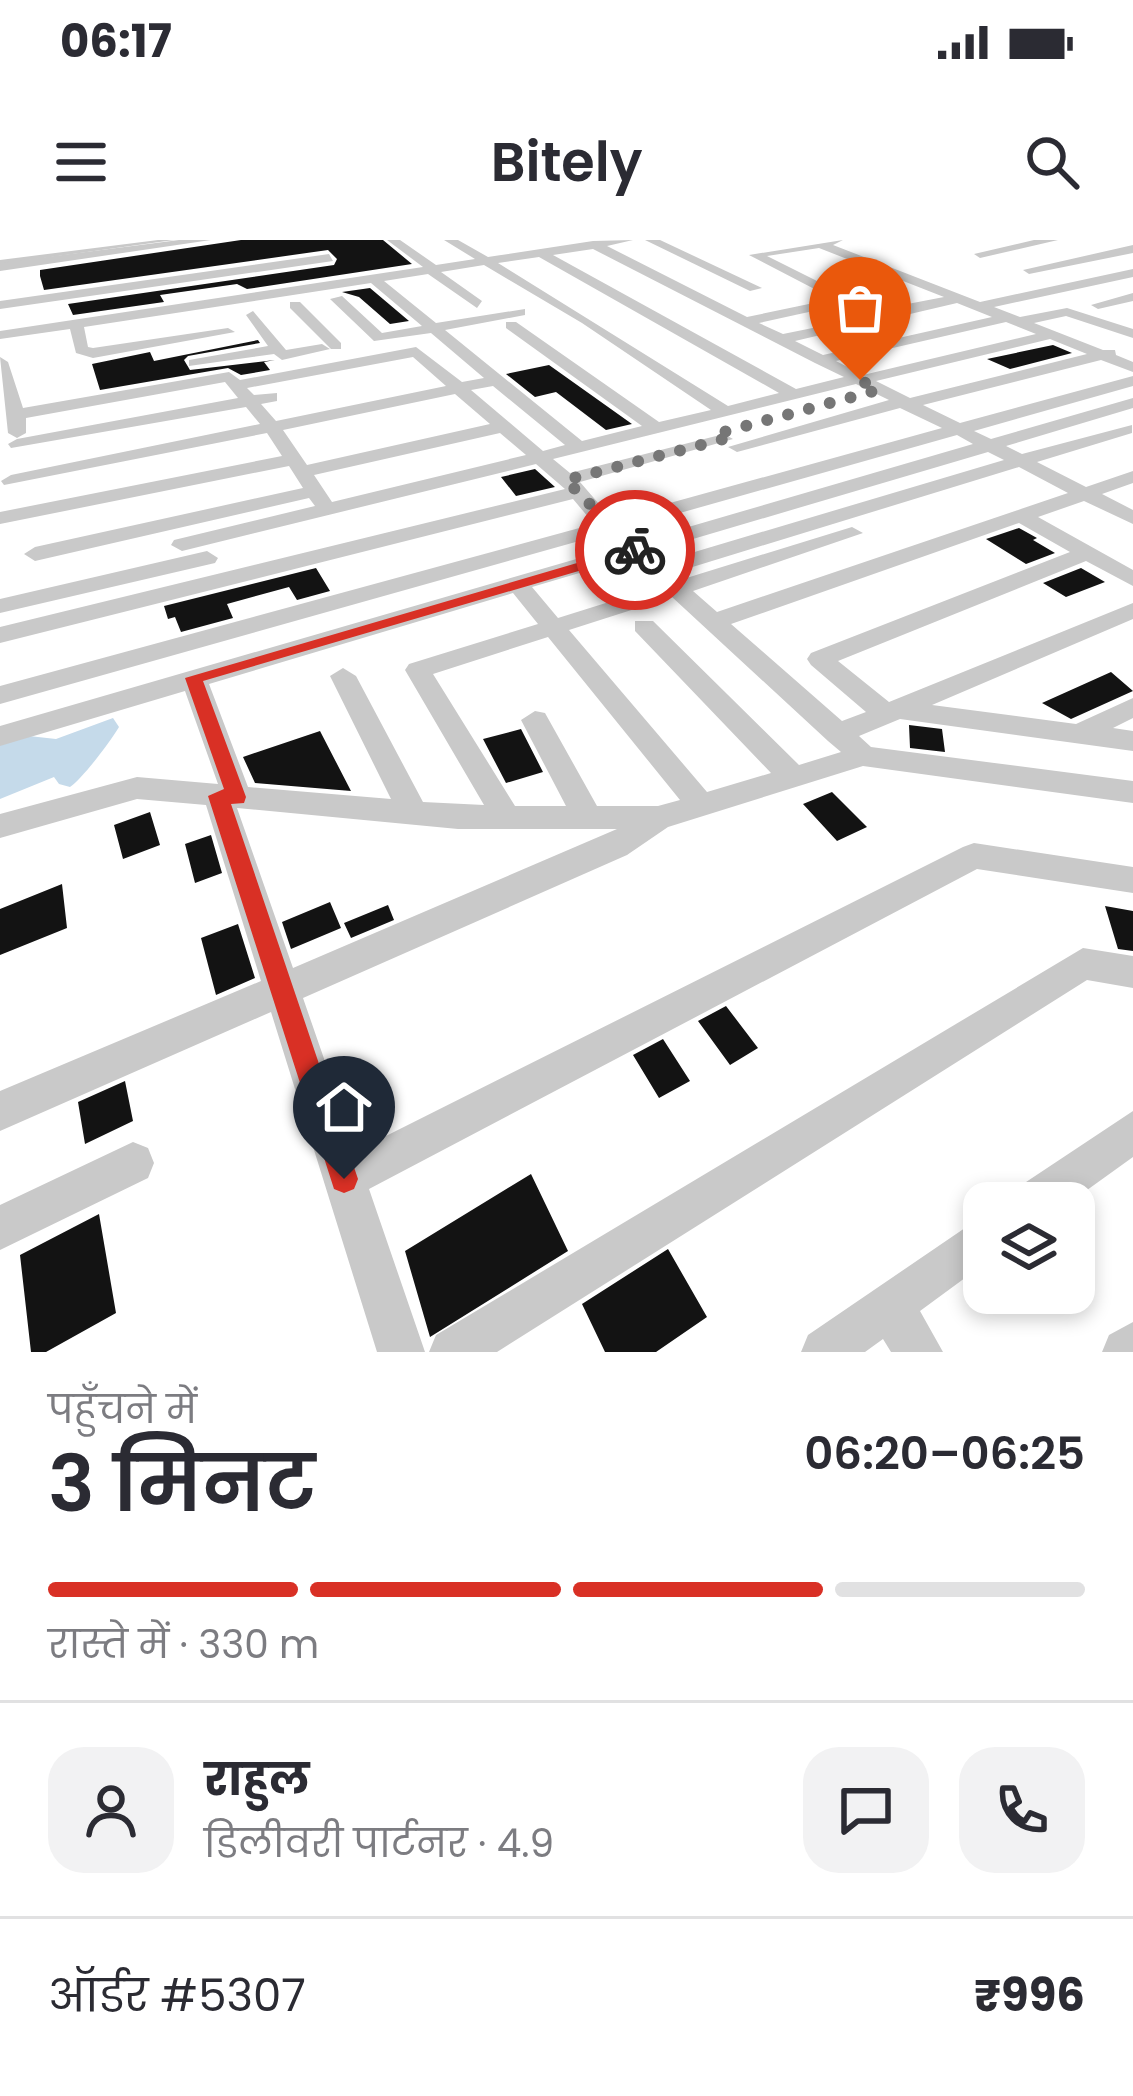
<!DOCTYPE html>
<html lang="hi">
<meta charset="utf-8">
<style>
:root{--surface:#fff;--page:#f2f2f3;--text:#2b2b33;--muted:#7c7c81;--line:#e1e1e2;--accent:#d93025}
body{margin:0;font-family:Poppins,"Noto Sans Devanagari",sans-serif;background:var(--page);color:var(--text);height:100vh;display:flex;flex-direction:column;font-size:45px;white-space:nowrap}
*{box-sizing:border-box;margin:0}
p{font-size:39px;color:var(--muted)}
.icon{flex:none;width:66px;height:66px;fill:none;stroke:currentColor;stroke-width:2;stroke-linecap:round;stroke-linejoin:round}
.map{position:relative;height:1112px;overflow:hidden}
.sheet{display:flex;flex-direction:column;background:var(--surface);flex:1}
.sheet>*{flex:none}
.controls{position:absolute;left:963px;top:942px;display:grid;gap:24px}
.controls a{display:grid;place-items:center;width:132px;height:132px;border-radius:24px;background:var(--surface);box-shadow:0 6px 18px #0003;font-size:60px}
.pin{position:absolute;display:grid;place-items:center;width:102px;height:102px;color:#fff;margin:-123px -51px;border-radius:50% 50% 50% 0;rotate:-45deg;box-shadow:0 0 12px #0007}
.pin .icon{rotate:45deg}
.courier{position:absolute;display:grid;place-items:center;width:120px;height:120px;margin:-60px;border:9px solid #d93025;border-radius:50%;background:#fff;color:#222;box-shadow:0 3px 15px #0007}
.head em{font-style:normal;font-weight:600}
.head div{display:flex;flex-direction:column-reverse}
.head{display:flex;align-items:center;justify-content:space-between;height:204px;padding:0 48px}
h1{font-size:78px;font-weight:600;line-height:90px}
.bar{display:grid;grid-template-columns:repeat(4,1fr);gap:18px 12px;align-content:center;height:144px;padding:0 48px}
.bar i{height:15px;border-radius:9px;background:var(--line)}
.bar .selected{background:var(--accent)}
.bar p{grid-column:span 4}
.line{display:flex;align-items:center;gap:30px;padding:0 48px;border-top:3px solid var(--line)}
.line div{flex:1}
.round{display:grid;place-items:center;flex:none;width:126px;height:126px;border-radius:36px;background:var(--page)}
.status{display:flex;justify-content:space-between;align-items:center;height:84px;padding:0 60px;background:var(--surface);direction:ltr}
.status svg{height:33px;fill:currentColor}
header{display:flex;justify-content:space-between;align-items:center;height:156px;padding:0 48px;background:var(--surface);font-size:54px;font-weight:600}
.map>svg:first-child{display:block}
.water{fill:#c5daea}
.building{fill:#131313}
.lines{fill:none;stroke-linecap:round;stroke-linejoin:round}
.service{fill:#c9c9c9;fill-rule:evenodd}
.minor{fill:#c9c9c9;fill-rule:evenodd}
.route{fill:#d93025}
.done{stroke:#767676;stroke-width:12;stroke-dasharray:0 21.6}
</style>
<div class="status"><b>06:17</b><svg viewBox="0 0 49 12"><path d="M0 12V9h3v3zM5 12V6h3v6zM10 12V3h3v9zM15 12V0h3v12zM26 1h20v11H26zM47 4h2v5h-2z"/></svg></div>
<header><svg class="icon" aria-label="menu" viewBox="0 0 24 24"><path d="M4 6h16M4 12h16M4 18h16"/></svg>Bitely<svg class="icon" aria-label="search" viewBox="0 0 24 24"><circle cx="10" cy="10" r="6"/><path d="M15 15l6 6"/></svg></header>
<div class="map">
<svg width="1133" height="1112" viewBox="0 0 1133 1112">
<rect width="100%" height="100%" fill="#fff"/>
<!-- water -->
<path class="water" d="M 113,478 L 119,487 C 110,502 83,538 70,547 L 59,544 L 54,537 L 0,559 L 0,500 L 20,495 L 56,499 Z"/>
<!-- building -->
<path class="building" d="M 241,0 L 383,0 L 412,24 L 247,49 L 237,44 L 160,55 L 164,62 L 73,75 L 68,64 L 334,25 L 337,19 L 328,10 L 44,50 L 40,36 L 40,30 Z
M 370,48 L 409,81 L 390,84 L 359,57 L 342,52 Z
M 258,100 L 260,103 L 188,116 L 184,120 L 190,130 L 275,120 L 264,122 L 270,130 L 241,135 L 228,128 L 100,150 L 92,124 L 150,112 L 154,121 Z
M 1053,105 L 1072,113 L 1010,129 L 987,119 Z
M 549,125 L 632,184 L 606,190 L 556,152 L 535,157 L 506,134 Z
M 535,229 L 555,247 L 516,256 L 501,237 Z
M 1019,288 L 1037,298 L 1033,300 L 1055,313 L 1026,324 L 986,299 Z
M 316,328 L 330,351 L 297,360 L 289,347 L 227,364 L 233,378 L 181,392 L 175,377 L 168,379 L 164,366 Z
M 1081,328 L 1105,342 L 1066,357 L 1043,343 Z
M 1111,432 L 1133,451 L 1071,479 L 1042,463 Z
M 909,485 L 942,489 L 945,512 L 910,508 Z
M 521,489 L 543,532 L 506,543 L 483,499 Z
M 320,491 L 351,551 L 255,543 L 243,517 Z
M 832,552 L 867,587 L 837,601 L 803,564 Z
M 150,572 L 160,605 L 123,619 L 114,585 Z
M 211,595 L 222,633 L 195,643 L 185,604 Z
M 62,644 L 67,688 L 0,715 L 0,669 Z
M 330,662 L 341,688 L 291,709 L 282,682 Z
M 388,665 L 394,680 L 351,698 L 344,683 Z
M 1105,666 L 1133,671 L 1133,711 L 1118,709 Z
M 238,684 L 255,738 L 216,755 L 201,698 Z
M 726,766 L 758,808 L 730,825 L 698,781 Z
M 663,799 L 690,841 L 659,858 L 633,815 Z
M 125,841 L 133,881 L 85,904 L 78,862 Z
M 531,934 L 568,1011 L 430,1097 L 405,1011 Z
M 99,974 L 116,1073 L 46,1112 L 31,1112 L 20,1015 Z
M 668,1009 L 707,1077 L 656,1112 L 605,1112 L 582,1064 Z"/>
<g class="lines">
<!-- service -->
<path class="service" d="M 158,0 L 174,0 L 0,24 L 0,20 Z"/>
<!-- minor -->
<path class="minor" d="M 179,0 L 211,0 L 0,31 L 0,23 Z
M 387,0 L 400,0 L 436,25 L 475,19 L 444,0 L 458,0 L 488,17 L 593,1 L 633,0 L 607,6 L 747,77 L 828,60 L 861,73 L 944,57 L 819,8 L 767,16 L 829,47 L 824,54 L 749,15 L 843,0 L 833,5 L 980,62 L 1133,29 L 1133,37 L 994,67 L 1020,77 L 1067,68 L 1133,89 L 1133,98 L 1066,76 L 1034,83 L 1103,110 L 1115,110 L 1116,115 L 1133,122 L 1133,132 L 1101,120 L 923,165 L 960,183 L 1133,136 L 1133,146 L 974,191 L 991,199 L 1133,158 L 1133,168 L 1006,206 L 1022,214 L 1132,185 L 1132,193 L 1037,222 L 1086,247 L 1133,231 L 1133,243 L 1102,254 L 1133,270 L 1133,284 L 1084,261 L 1038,277 L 1133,330 L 1133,346 L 1086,321 L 838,421 L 889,462 L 1133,363 L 1133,379 L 932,465 L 1076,484 L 1133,458 L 1133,478 L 1113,488 L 1133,491 L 1133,511 L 900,479 L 859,496 L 871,507 L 1133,541 L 1133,563 L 863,526 L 668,587 L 627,615 L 303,758 L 356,911 L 963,607 L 974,603 L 1133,627 L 1133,653 L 977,629 L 369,949 L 425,1112 L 377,1112 L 271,772 L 0,891 L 0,851 L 261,741 L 206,565 L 137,559 L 0,598 L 0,574 L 137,537 L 218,544 L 185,451 L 0,506 L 0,486 L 618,307 L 604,294 L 0,464 L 0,446 L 594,284 L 573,259 L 0,403 L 0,387 L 565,249 L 536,224 L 182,311 L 171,305 L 174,300 L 315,266 L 309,258 L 35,321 L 24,314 L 35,307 L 303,248 L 289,226 L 0,284 L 0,272 L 282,216 L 267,193 L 4,245 L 1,241 L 11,235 L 260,184 L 246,167 L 11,208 L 8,204 L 17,199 L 238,158 L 225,142 L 26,178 L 26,193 L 17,198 L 8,193 L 0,117 L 8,122 L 23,168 L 229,132 L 240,140 L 416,107 L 462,142 L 484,138 L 431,93 L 374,101 L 330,59 L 342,56 L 382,93 L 422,86 L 371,43 L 84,87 L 88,107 L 93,108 L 228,88 L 235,92 L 93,118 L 76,113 L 70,89 L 0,99 L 0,91 L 423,27 ZM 593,9 L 815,123 L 844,137 L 796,149 L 553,15 ZM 539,17 L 779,153 L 728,166 L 498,23 ZM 484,25 L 582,83 L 711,170 L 659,182 L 516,82 L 506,82 L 506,88 L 642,186 L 582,201 L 445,90 L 525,75 L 525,69 L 436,83 L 384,41 L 428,34 L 477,68 L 482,61 L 441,32 ZM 957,63 L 992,77 L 823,115 L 795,101 ZM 827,68 L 852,80 L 783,94 L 759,83 ZM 1006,82 L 1036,94 L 863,135 L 836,121 ZM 1050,99 L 1087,114 L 910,158 L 876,141 ZM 413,117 L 446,146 L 276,181 L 261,164 L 277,161 L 277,153 L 254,155 L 247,148 ZM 856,144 L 889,160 L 728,207 L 737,212 L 900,168 L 942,188 L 612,279 L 580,242 L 733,199 L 724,194 L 570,233 L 553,219 ZM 493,146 L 565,205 L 543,211 L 471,150 ZM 455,154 L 490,184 L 307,225 L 283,190 ZM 500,193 L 526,215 L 332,262 L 314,235 ZM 957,195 L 973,204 L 637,302 L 623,289 ZM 988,212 L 1004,220 L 661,322 L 649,312 ZM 1019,227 L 1068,253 L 717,372 L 693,351 L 863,293 L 852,287 L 680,340 L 673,333 ZM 1019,283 L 1070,312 L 811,413 L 807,419 L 811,425 L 866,472 L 842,481 L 731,384 ZM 630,318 L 660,346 L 558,378 L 532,347 ZM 513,353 L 538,384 L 409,424 L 405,430 L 484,565 L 423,562 L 356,436 L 343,428 L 330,436 L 391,559 L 248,547 L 209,444 ZM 672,357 L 828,501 L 841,512 L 799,525 L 653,381 L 635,381 L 635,391 L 771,533 L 707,552 L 569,390 ZM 548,397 L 680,560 L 658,566 L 597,566 L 545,473 L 535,471 L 521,480 L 566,566 L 515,566 L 433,434 ZM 237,568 L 458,589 L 617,589 L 293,728 Z
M 645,0 L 660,0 L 762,48 L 750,51 Z
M 1034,0 L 1058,0 L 980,18 L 974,14 Z
M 1133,5 L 1133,13 L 1029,34 L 1023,30 Z
M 329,14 L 333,21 L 0,69 L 0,61 Z
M 1133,53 L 1133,61 L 1098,69 L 1091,65 Z
M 290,62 L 300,62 L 341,103 L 341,109 L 331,109 L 290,68 Z
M 253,71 L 286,110 L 322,104 L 330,109 L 282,120 L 274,114 L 189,126 L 189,120 L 268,106 L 246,75 Z
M 207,311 L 218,318 L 215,323 L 0,373 L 0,359 Z
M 1083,708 L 1133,716 L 1133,748 L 1087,740 L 497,1112 L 429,1112 L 436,1095 Z
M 1133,871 L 1133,917 L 1069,963 L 1010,963 L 1017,948 Z
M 133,902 L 148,908 L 154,923 L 148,938 L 0,1010 L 0,965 Z
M 984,975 L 984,1024 L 920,1071 L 943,1112 L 891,1112 L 883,1099 L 865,1112 L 801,1112 L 808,1095 Z
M 1133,1082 L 1133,1112 L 1102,1112 L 1109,1095 Z"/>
</g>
<!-- route -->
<path class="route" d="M 635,306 L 640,313 L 203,441 L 246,557 L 244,563 L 231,564 L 358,939 L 354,949 L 344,953 L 334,949 L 208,556 L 224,549 L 185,438 Z"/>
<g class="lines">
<!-- done -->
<path class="done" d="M 635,310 L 566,240 L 724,199 L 716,194 L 878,150 L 860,140"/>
</g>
</svg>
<div class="controls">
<a><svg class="icon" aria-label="layers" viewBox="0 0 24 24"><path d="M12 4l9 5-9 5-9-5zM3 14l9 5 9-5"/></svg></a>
</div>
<div class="pin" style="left:860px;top:140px;background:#ea580c"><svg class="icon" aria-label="bag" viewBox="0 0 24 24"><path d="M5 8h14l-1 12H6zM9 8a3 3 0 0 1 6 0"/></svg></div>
<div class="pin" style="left:344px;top:939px;background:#1f2937"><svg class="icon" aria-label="home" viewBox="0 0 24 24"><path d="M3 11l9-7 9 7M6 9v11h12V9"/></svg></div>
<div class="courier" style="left:635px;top:310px"><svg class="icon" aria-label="bike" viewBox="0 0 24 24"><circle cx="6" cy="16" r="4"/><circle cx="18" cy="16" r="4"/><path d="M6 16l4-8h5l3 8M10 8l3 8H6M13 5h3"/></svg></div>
</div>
<section class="sheet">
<div class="head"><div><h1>3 मिनट</h1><p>पहुँचने में</p></div><em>06:20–06:25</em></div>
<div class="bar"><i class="selected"></i><i class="selected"></i><i class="selected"></i><i></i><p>रास्ते में · 330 m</p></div>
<div class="line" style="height:216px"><a class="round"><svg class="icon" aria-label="person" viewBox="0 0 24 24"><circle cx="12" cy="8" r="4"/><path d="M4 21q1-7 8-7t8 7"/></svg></a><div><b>राहुल</b><p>डिलीवरी पार्टनर · 4.9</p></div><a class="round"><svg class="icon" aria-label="chat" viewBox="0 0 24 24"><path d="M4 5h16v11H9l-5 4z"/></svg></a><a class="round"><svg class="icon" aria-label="phone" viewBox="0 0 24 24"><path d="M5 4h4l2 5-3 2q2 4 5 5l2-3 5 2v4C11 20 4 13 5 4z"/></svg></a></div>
<div class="line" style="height:156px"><div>ऑर्डर #5307</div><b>₹996</b></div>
</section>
